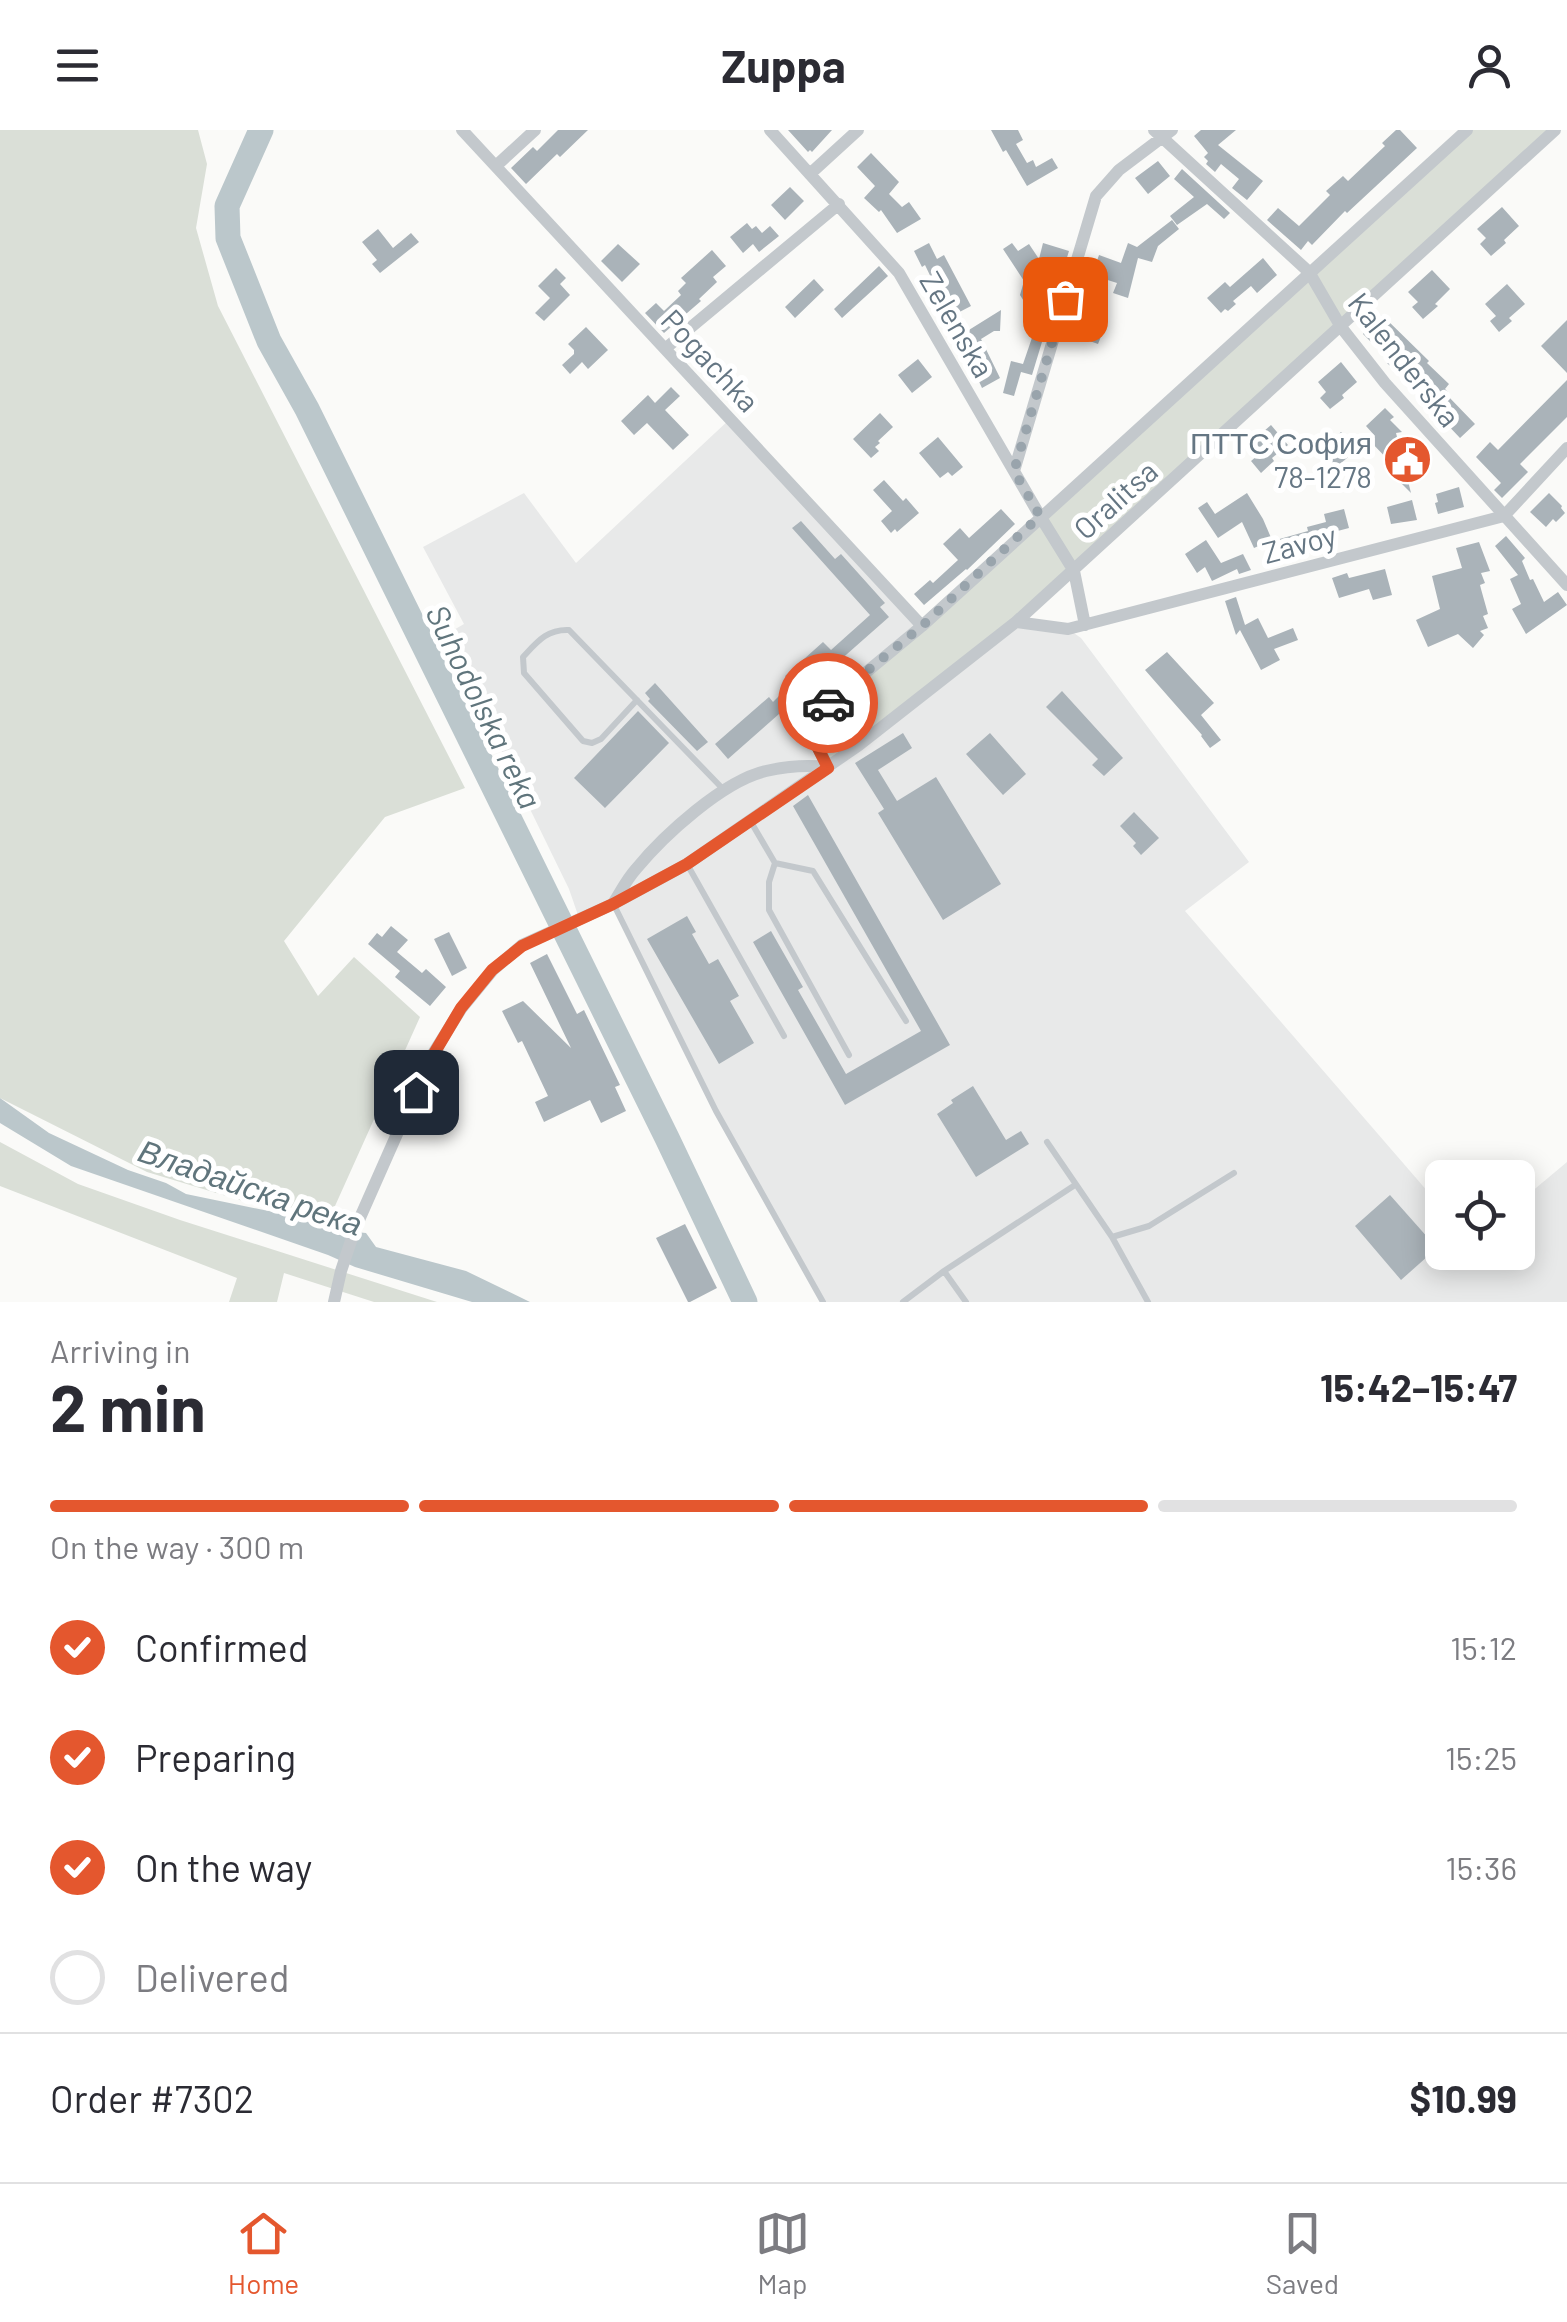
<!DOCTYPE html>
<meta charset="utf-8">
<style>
:root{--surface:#fff;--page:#f2f2f3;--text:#2b2b33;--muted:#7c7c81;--line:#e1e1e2;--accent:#e4572e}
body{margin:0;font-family:Barlow,sans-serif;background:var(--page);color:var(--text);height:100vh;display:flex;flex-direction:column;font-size:38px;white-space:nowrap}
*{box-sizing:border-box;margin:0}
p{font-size:32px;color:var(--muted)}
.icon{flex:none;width:55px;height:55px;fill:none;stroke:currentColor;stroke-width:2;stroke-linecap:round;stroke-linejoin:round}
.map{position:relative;height:1172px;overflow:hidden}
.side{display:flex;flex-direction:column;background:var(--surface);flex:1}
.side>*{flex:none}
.tools{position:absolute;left:1425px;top:1030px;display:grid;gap:20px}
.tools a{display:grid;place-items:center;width:110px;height:110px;border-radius:15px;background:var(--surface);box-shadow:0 5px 25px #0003;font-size:50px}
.pin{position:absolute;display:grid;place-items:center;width:85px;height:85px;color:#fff;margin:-42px;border-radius:20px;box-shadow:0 5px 15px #0006}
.courier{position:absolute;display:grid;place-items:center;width:100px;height:100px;margin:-50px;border:8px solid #e4572e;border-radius:50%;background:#fff;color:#222;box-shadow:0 2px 12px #0007}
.headline em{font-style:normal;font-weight:700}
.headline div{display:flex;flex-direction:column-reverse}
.headline{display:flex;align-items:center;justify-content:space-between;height:170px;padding:0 50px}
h1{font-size:65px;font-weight:700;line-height:75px}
.bar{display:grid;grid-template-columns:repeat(4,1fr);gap:15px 10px;align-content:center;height:120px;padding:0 50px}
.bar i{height:12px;border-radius:8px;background:var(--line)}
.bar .selected{background:var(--accent)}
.bar p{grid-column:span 4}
.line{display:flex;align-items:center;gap:25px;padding:0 50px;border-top:2px solid var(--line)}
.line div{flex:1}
ol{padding:0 50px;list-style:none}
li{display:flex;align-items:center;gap:30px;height:110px}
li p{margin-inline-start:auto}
li .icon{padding:10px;border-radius:50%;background:var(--accent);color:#fff;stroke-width:4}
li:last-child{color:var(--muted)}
li i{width:55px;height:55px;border:5px solid var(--line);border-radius:50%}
header{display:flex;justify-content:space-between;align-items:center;height:130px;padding:0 50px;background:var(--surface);font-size:45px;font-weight:700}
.tabs{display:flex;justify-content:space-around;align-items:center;height:140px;border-top:2px solid var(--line);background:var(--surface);font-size:28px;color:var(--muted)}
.tabs a{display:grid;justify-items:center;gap:5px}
.tabs .selected{color:var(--accent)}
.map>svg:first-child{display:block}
.built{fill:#e8e9e9}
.green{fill:#dadfd7}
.water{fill:#bbc7cb}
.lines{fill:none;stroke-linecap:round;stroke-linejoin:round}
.river{stroke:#bbc7cb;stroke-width:25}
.building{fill:#aab3b9}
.lane{stroke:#c3c8cc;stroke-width:6}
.street{stroke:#c3c8cc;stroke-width:12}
.done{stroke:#99a4ac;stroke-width:10;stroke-dasharray:0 18}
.route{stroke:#e4572e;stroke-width:12}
.labels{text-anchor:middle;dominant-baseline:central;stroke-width:10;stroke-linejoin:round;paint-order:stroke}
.street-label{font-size:30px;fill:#657683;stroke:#fff}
.poi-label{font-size:30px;fill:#657683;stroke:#fff;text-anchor:end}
.water-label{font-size:32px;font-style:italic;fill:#60757c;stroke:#fff}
</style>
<header><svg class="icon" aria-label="menu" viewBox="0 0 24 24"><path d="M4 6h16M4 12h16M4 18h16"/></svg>Zuppa<svg class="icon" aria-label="person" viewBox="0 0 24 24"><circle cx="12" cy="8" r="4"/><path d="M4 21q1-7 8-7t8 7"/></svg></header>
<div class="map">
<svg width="1567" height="1172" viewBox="0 0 1567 1172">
<rect width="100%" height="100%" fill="#fafaf8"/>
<!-- built -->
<path class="built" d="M 731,288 L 922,496 L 1016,492 L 1068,499 L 1081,508 L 1249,732 L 1185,781 L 1442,1078 L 1442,1122 L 1518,1122 L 1518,1073 L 1567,1032 L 1567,1172 L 823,1172 L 716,981 L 613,774 L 579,788 L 569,759 L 445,505 L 464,494 L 423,417 L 524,363 L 576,433 Z"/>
<!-- green -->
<path class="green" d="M 0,0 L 198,0 L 207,34 L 196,98 L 218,176 L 465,658 L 385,687 L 284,811 L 318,866 L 354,827 L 420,887 L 326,1096 L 147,1042 L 0,968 Z
M 1467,0 L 1555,0 L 1074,441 L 828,637 L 805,593 Z
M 0,1012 L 78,1054 L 180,1090 L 437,1172 L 374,1172 L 284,1143 L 277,1172 L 229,1172 L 237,1148 L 0,1056 Z"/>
<!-- water -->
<path class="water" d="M 0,968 L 49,1003 L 128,1040 L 166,1053 L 186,1064 L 298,1087 L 345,1101 L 366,1103 L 376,1117 L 466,1141 L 530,1172 L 472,1172 L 355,1137 L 328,1125 L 71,1036 L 0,993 Z"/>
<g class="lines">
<!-- river -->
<path class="river" d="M 261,0 L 227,76 L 228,108 L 269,211 L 307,279 L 667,1008 L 745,1172"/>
</g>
<!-- building -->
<path class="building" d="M 558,0 L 588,0 L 560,27 L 557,24 L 526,54 L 511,38 L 533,17 L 537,21 Z
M 788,0 L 832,0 L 812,22 L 810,20 L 808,22 Z
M 991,0 L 1018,0 L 1023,10 L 1016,14 L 1027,33 L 1033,30 L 1036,37 L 1052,28 L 1058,38 L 1027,56 L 1006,20 L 1003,22 Z
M 1201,0 L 1236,0 L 1218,15 L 1263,51 L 1247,70 L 1232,58 L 1239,49 L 1221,34 L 1215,42 L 1206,34 L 1208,31 L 1204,27 L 1208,23 L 1194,6 Z
M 1396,0 L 1400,0 L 1417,18 L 1347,83 L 1345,81 L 1312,115 L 1308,111 L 1301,120 L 1267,90 L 1278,78 L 1299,96 L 1330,65 L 1326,61 L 1343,46 L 1348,51 L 1385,16 L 1382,13 Z
M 871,23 L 899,52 L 889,64 L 902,77 L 909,72 L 921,89 L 897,103 L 881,80 L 879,82 L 864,68 L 875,56 L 857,37 Z
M 1158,31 L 1170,46 L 1148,64 L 1135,48 Z
M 1182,39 L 1230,83 L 1224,89 L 1207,74 L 1177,95 L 1170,86 L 1194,67 L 1174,49 Z
M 790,57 L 804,71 L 785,90 L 771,75 Z
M 1502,77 L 1519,96 L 1504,110 L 1506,113 L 1491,126 L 1480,114 L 1486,108 L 1477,99 Z
M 1172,90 L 1179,99 L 1158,116 L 1152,132 L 1138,128 L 1128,168 L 1113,163 L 1117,153 L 1092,145 L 1099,125 L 1121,133 L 1128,113 L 1137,117 Z
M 747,93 L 752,99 L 756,96 L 762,103 L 770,96 L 779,106 L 759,122 L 753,114 L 743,123 L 730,107 Z
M 378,99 L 393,118 L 411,103 L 419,112 L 380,143 L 372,134 L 377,130 L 362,112 Z
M 929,113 L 937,129 L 944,125 L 971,176 L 950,187 L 925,135 L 922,137 L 914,121 Z
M 1012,113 L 1018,121 L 1029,114 L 1039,129 L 1043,113 L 1069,121 L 1061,147 L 1050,144 L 1041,178 L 1025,173 L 1020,165 L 1024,151 L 1003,119 Z
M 618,114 L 640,134 L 622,152 L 601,131 Z
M 712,120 L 726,136 L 713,147 L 717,152 L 699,169 L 701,171 L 664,203 L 645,183 L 656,173 L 664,181 L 681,165 L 678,161 L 686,153 L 681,148 Z
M 1263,128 L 1277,145 L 1257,163 L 1251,156 L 1233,171 L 1236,174 L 1228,181 L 1225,179 L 1221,183 L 1207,168 L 1225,152 L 1230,157 Z
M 879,136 L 888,146 L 842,188 L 834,179 Z
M 556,138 L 566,148 L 560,154 L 570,165 L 544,191 L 535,183 L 550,168 L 538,156 Z
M 1432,140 L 1450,159 L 1435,174 L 1438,176 L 1423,189 L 1412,177 L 1418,172 L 1408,162 Z
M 814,149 L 824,160 L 795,188 L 785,177 Z
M 1507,154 L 1525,174 L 1509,188 L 1512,191 L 1499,202 L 1490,191 L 1496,186 L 1485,174 Z
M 1001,180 L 1000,201 L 994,201 L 981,209 L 1000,248 L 982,258 L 975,243 L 977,242 L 956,208 Z
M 1077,184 L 1106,194 L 1098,214 L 1070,204 Z
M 1382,185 L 1429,231 L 1427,233 L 1449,254 L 1445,259 L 1448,262 L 1446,264 L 1475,294 L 1460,308 L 1442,289 L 1444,288 L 1387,233 L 1390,231 L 1363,204 Z
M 1567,190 L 1567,243 L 1541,216 Z
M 586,197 L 608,220 L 588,239 L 582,232 L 570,244 L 562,235 L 574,224 L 574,220 L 568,214 Z
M 1035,199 L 1045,202 L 1032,245 L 1021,242 L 1014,266 L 1003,263 L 1011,231 L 1023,234 Z
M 918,229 L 932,247 L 912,263 L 898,245 Z
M 1341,232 L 1357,252 L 1342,265 L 1344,268 L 1330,279 L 1320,268 L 1326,262 L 1318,252 Z
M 1567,250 L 1567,287 L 1520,334 L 1528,342 L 1502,368 L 1494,360 L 1501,353 L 1476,327 L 1490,312 L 1498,320 Z
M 671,257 L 680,266 L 665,280 L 689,305 L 673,320 L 647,293 L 634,305 L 621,291 L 648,265 L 655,273 Z
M 1385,278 L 1394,287 L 1390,290 L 1402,302 L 1396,303 L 1411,363 L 1388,340 L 1393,335 L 1370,311 L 1375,306 L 1366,296 Z
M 880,283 L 893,297 L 878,311 L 880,313 L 875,317 L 879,321 L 871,328 L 853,309 Z
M 1271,295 L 1288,315 L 1272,328 L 1274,331 L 1261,343 L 1251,331 L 1257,326 L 1248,315 Z
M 1341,302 L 1357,320 L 1341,333 L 1343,336 L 1330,347 L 1321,336 L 1327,331 L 1319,321 Z
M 938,307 L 963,337 L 952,346 L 948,342 L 940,348 L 919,323 Z
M 884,350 L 903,371 L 906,368 L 919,383 L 897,402 L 895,399 L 891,403 L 881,391 L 892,381 L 873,360 Z
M 1459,357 L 1464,377 L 1438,384 L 1435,373 L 1438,372 L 1436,364 Z
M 1247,363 L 1263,389 L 1272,410 L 1254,418 L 1242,392 L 1218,408 L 1198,378 L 1207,372 L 1215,384 Z
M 1549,363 L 1562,376 L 1561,378 L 1565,383 L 1556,392 L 1553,389 L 1546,397 L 1530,382 Z
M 1412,370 L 1417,390 L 1391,394 L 1387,377 Z
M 1001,379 L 1015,394 L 967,440 L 966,439 L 924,475 L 914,464 L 930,450 L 933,453 L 958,430 L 943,414 L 960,398 L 969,408 Z
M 1344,379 L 1349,398 L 1330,403 L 1333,416 L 1282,432 L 1276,410 L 1308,401 L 1307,397 L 1326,392 L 1324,384 Z
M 801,391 L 835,429 L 841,424 L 885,473 L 880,477 L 889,487 L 728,629 L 715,614 L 769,567 L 773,572 L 791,554 L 785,546 L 823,512 L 831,520 L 870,485 L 792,398 Z
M 1506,406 L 1525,428 L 1522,431 L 1530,450 L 1533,449 L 1544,472 L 1558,462 L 1567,475 L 1526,504 L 1512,479 L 1521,474 L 1510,449 L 1518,445 L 1495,416 Z
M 1206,410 L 1221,433 L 1243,424 L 1251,440 L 1239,444 L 1237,439 L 1212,451 L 1205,437 L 1197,443 L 1185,424 Z
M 1479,412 L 1490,441 L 1481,443 L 1485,453 L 1480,455 L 1481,459 L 1488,484 L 1483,486 L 1488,498 L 1480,501 L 1484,505 L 1473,518 L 1458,504 L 1428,517 L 1416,490 L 1440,479 L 1432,446 L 1462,438 L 1456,418 Z
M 1385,439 L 1392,465 L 1373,470 L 1369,459 L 1339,468 L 1332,448 L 1347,443 L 1349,448 Z
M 1236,467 L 1245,495 L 1258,488 L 1268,508 L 1293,498 L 1298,510 L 1274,519 L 1280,530 L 1261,540 L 1240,500 L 1236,505 L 1225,471 Z
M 1167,522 L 1214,573 L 1201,585 L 1221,610 L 1210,618 L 1201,606 L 1202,605 L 1145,540 Z
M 655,553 L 708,612 L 697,621 L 648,571 L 650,569 L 645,563 Z
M 1062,561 L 1123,628 L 1104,646 L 1092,635 L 1098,629 L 1046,577 Z
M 638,581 L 669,613 L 605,678 L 574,648 Z
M 903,603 L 912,618 L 878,640 L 897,671 L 936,647 L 1001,754 L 943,790 L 878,683 L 884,679 L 855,633 Z
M 990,603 L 1026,644 L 1003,665 L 966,624 Z
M 808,665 L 950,915 L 845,975 L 753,812 L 771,801 L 803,857 L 798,860 L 846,944 L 921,901 L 793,676 Z
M 1134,682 L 1159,708 L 1141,725 L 1133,716 L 1136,713 L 1120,696 Z
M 687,786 L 696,802 L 692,804 L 709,834 L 718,829 L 739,866 L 730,871 L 754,913 L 719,934 L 647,809 Z
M 391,796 L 408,810 L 397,822 L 422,843 L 426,839 L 446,857 L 430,876 L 395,847 L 400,841 L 368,814 L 377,803 L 382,807 Z
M 449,802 L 467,838 L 452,846 L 434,809 Z
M 547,824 L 577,884 L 584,880 L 620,955 L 615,957 L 626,981 L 601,993 L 590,970 L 544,992 L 535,972 L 548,966 L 522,911 L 518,913 L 502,881 L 523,871 L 571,918 L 530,833 Z
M 973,956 L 1006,1010 L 1021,1001 L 1029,1014 L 976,1047 L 937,984 L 953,973 L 951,970 Z
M 1390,1065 L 1437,1118 L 1401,1150 L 1355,1096 Z
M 685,1094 L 717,1158 L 690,1172 L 688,1172 L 656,1108 Z"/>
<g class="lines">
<!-- lane -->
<path class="lane" d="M 637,570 L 601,609 L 592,613 L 583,611 L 524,543 L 523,527 C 537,512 547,499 569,500 L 723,659
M 751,692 L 775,733 L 769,752 L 769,780 L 849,925
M 775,733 L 813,741 L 906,891
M 687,734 L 784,906
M 614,775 L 716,981 L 823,1172
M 1047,1012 L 1112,1107 L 1148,1172
M 1112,1107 L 1149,1096 L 1234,1043
M 944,1141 L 966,1172
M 903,1172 L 944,1141 L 1075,1055"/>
<!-- street -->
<path class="street" d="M 462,0 L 922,496
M 770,0 L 899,143 L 1040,386 L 1074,441 L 1085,495
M 1154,0 L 1309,142 L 1341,197 L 1385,253 L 1567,455
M 497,35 L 535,0
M 811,43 L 858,0
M 666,218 L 839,74
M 1014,341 L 1096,66 L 1119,40 L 1172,0
M 1016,492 L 1068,499 L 1504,386 L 1567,318
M 828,637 L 805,593 L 922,496 L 1467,0
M 614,772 C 621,761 627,749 636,739 C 664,705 723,651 766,641 C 787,636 807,635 828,637
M 334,1172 L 341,1141 L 355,1099 L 431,927 L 461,879 L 493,840 L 522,815 L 613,774 L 687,734 L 859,615 L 1016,492 L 1555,0"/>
</g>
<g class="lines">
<!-- done -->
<path class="done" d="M 828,573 L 922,496 L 1040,386 L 1014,341 L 1065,169"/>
<!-- route -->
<path class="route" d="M 416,962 L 432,927 L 461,878 L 492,840 L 522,816 L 613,774 L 687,734 L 828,638 L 805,592 L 828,573"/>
</g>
<!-- icons -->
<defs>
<symbol id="civic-disc" viewBox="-11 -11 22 22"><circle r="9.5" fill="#e4572e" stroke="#fff"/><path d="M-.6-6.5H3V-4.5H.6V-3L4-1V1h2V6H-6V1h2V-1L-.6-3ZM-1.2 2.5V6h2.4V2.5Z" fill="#fff"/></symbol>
</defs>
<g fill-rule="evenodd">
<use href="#civic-disc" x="1380" y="302" width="55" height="55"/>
</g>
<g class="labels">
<!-- street labels -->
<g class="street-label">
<text transform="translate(958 194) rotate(60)">Zelenska</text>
<text transform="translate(1405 229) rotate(52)">Kalenderska</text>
<text transform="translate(711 230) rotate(47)">Pogachka</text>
<text transform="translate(1115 369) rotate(-42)">Oralitsa</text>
<text transform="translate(1299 413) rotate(-15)">Zavoy</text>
</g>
<!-- poi labels -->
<g class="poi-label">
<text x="1372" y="312">ПТТС София<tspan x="1372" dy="34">78-1278</tspan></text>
</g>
<!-- water labels -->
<g class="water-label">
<text transform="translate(485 576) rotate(64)">Suhodolska reka</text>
<text transform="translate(251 1056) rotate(19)">Владайска река</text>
</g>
</g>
</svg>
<div class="tools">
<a><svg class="icon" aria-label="locate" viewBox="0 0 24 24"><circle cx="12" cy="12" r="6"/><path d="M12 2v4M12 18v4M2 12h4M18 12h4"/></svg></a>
</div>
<div class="pin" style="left:1065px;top:169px;background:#ea580c"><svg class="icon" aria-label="bag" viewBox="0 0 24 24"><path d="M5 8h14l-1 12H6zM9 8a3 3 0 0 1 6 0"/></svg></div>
<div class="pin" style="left:416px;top:962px;background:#1f2937"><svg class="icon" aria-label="home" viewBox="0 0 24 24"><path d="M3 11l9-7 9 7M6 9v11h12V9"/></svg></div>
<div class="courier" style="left:828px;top:573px"><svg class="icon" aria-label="car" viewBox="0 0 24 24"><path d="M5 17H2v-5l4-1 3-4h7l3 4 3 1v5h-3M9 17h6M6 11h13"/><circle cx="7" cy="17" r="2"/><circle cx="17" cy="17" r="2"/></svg></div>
</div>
<section class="side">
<div class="headline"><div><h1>2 min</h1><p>Arriving in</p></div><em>15:42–15:47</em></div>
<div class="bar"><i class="selected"></i><i class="selected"></i><i class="selected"></i><i></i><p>On the way · 300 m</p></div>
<ol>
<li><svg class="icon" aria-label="check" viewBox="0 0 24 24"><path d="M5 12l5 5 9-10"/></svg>Confirmed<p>15:12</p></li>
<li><svg class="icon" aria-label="check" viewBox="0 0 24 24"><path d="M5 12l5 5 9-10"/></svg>Preparing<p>15:25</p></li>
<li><svg class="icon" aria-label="check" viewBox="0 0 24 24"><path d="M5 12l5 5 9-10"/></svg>On the way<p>15:36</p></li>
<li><i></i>Delivered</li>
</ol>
<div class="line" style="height:130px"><div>Order #7302</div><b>$10.99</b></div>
</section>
<nav class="tabs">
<a class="selected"><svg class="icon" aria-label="home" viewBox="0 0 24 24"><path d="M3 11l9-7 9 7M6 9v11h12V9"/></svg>Home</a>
<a><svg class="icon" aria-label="map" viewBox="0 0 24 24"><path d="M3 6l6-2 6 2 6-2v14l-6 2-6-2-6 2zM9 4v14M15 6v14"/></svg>Map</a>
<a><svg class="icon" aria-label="saved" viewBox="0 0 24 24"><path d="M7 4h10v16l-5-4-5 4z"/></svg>Saved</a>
</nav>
